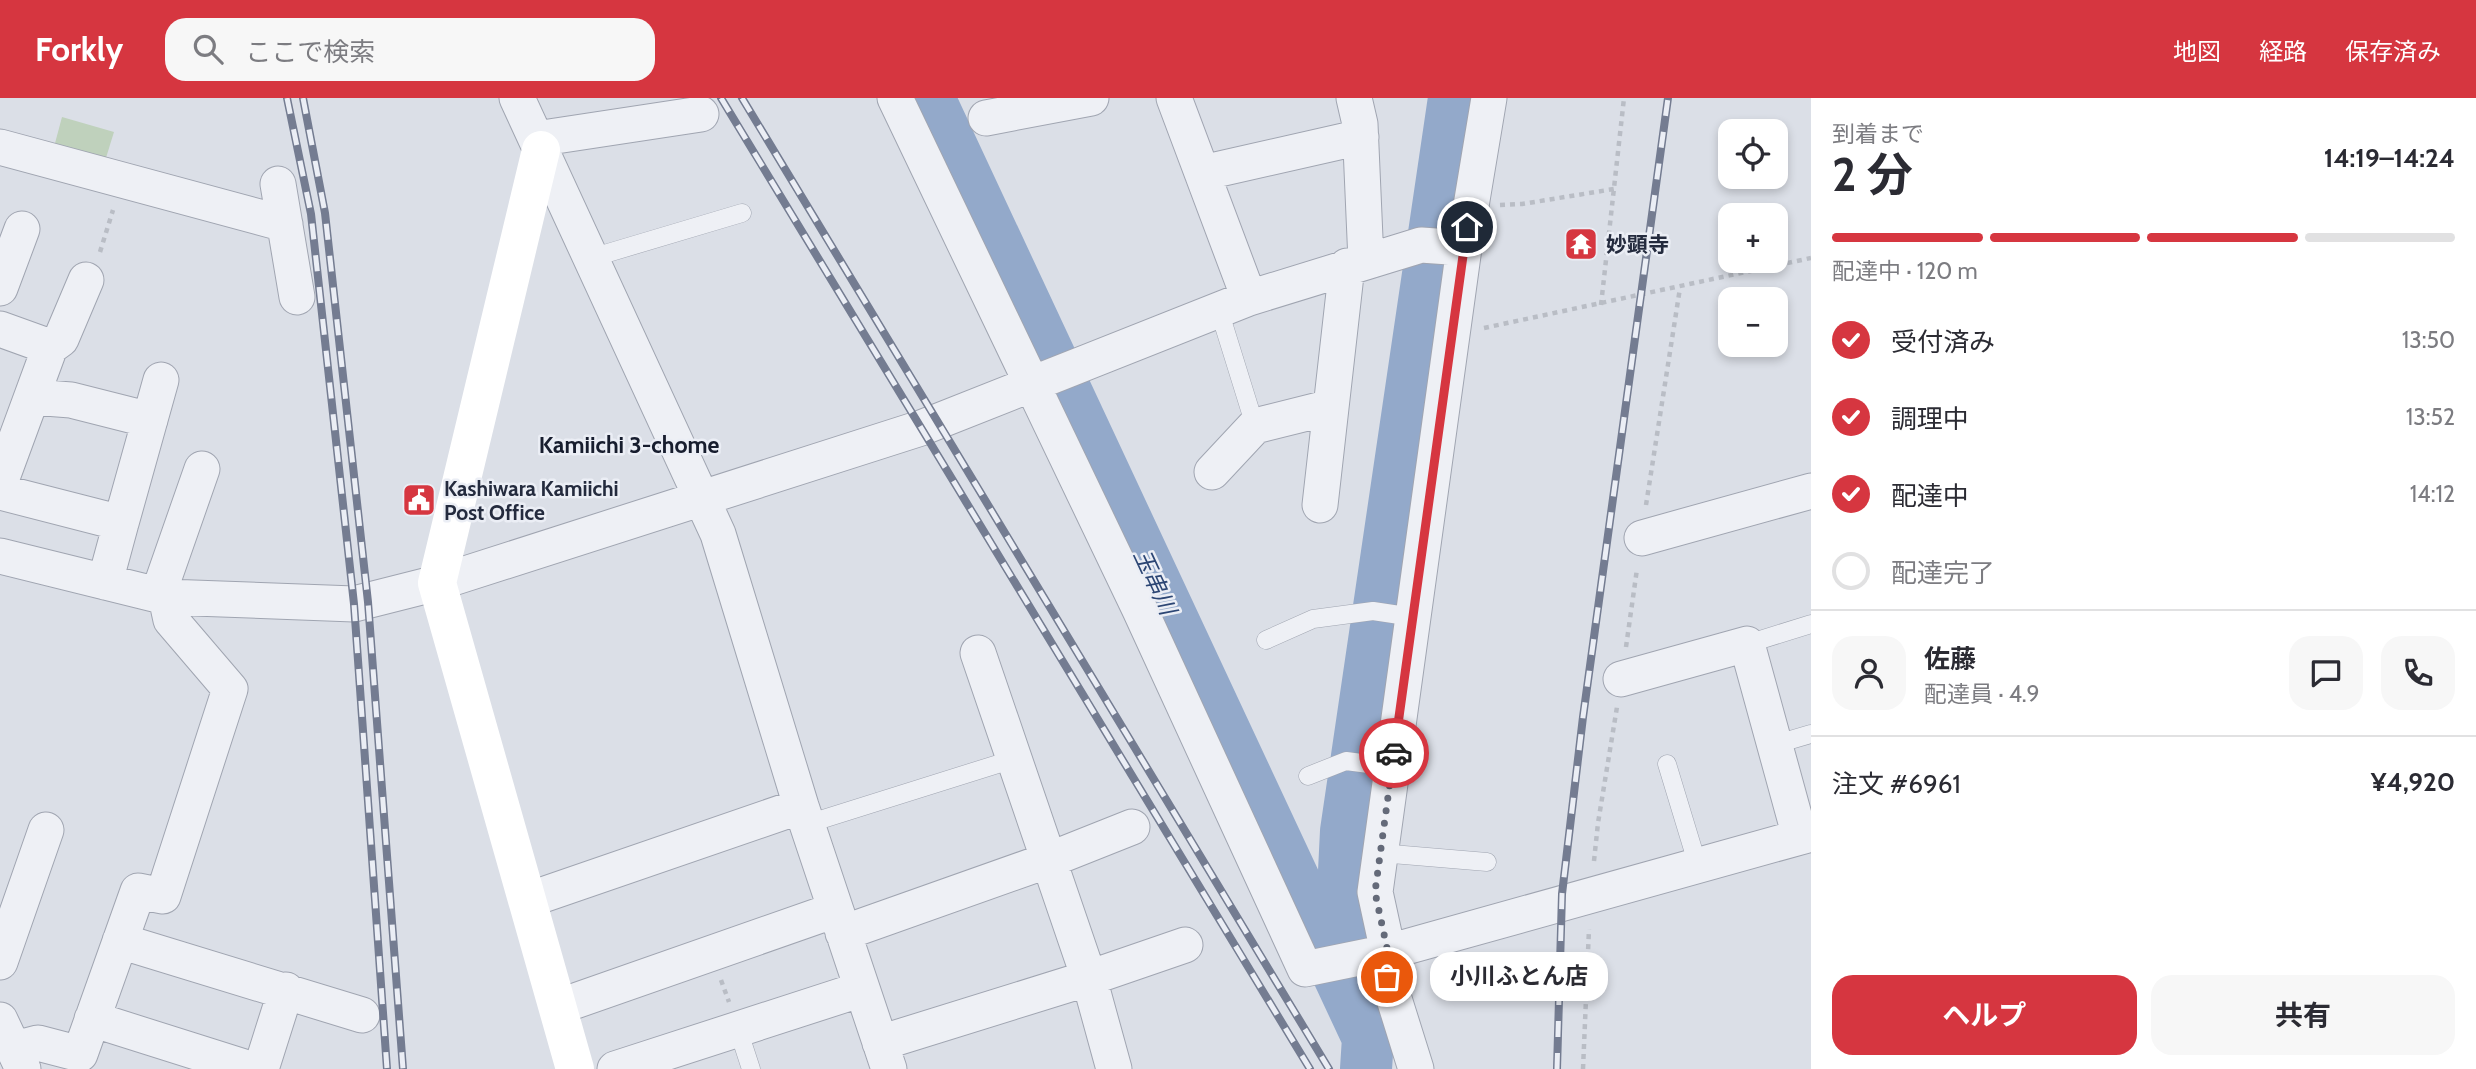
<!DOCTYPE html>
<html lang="ja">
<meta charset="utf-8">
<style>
:root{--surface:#fff;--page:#f7f7f7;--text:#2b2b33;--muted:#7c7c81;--line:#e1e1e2;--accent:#d63640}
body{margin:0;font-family:Cabin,"Noto Sans JP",sans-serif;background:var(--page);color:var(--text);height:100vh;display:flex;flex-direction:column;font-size:26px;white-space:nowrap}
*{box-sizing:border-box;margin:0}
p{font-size:23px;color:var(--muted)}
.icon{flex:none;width:38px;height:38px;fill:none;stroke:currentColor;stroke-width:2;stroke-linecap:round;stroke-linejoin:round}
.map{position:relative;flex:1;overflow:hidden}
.details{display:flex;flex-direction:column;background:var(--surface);width:665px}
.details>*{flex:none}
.controls{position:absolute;left:1718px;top:21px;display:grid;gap:14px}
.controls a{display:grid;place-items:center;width:70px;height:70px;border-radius:14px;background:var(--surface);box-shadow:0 4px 10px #0003;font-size:35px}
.pin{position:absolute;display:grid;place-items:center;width:60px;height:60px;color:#fff;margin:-30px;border:4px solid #fff;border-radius:50%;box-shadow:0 2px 7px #0007}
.courier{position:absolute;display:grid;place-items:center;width:70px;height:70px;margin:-35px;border:5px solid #d63640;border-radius:50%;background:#fff;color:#222;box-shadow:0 2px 9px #0007}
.bubble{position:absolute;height:49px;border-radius:21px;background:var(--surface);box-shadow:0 4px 10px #0003;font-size:23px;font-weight:700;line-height:49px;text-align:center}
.headline em{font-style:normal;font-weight:700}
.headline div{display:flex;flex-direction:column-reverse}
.headline{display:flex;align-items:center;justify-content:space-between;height:119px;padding:0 21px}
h1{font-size:46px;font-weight:700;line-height:52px}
.bar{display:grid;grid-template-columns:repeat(4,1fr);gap:10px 7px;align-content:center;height:84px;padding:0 21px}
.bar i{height:9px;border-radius:5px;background:var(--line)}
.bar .on{background:var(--accent)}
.bar p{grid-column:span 4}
.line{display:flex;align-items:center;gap:18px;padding:0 21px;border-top:2px solid var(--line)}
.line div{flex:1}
.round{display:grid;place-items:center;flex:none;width:74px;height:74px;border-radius:21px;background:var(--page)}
ol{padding:0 21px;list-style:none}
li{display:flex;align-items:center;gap:21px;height:77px}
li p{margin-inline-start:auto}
li .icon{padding:7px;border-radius:50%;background:var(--accent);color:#fff;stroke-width:4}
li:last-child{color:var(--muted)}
li i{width:38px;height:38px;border:4px solid var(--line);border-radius:50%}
.primary-button{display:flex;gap:14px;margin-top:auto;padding:14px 21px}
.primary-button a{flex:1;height:80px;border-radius:21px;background:var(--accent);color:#fff;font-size:28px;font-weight:700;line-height:80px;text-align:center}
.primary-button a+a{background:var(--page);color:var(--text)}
header{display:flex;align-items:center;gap:42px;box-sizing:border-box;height:98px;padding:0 35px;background:var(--accent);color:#fff}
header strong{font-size:33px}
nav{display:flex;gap:38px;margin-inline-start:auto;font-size:24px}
.search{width:490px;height:63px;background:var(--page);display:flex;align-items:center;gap:18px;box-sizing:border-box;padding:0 24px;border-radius:21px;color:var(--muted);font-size:26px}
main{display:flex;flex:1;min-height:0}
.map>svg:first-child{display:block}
.green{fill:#bfd1bc}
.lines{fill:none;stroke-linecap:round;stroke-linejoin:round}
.river{stroke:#93a9ca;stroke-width:52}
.lane-casing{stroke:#a0a5b1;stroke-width:19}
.street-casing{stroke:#a0a5b1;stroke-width:37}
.path{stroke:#b9bdc5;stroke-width:4.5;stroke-dasharray:5 5;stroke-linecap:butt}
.lane{stroke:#eef0f5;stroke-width:18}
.street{stroke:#eef0f5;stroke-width:35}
.secondary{stroke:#fff;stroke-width:38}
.rail-casing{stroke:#747c91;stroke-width:8}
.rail{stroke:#ebeef5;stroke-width:5;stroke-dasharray:16;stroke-linecap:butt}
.done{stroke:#646a79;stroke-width:7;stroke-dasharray:0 12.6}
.route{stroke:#d63640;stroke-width:9}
.labels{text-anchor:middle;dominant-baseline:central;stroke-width:5;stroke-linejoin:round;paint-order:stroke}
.poi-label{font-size:21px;font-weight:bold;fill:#242b3e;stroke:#ebeef5;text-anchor:start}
.neighbourhood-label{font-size:23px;font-weight:bold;fill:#171d2e;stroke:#ebeef5}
.water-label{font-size:23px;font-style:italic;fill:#2c4674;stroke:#ebeef5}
</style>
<header>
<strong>Forkly</strong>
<div class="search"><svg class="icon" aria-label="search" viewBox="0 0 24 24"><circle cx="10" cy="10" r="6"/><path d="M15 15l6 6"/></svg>ここで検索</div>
<nav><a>地図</a><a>経路</a><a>保存済み</a></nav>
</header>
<main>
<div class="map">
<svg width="1811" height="971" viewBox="0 0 1811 971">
<rect width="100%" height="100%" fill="#dbdfe7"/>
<!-- green -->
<path class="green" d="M 62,19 L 114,34 L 105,63 L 54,49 Z"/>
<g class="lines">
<!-- river -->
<path class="river" d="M 929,0 L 1368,940 L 1366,971
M 1339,874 L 1346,733 L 1454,0"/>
<defs>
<path id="lane" d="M 591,160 L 742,115
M 1219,212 L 1255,328
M 1266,542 L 1313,521 L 1373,513 L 1413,519
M 1747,546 L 1811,526
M 1773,647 L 1811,636
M 1667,666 L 1698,768
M 1308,678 L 1346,663 L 1392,669
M 807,726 L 1014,661
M 1380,755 L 1487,764
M 738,931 L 751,971"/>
<path id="street" d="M 517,0 L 718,436 L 801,708 L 889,971
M 895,0 L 1140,512 L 1305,871 L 1388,854
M 1174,0 L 1249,200
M 1354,0 L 1360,26 L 1366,163
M 1489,0 L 1464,150 L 1375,794 L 1388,854 L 1811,736
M 986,20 L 1091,0
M 536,41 L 701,16
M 0,49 L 285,126
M 1202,75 L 1361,39
M 278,86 L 297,199
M 0,190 L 22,131
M 0,231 L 50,249 L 0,385
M 50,249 L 61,241 L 86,182
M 32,299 L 71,302 L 150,322
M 1212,374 L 1255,328 L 1331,309
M 0,394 L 121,425 L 105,484
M 1320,407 L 1347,168
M 121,425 L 161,282
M 1642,440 L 1811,393
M 0,458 L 166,499 L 354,506 L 437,485 L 921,330 L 1249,200 L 1421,147 L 1464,150
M 158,497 L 202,371
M 978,555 L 1089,880 L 1114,971
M 1621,581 L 1747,546 L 1800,739
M 528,802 L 801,708
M 843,835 L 1049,762 L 1132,729
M 120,843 L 362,917
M 1380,856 L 1416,971
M 0,864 L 46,732
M 558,909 L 835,812
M 92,921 L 250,971
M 0,922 L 23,971
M 880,945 L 1089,880 L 1185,847
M 15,951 L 38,945 L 80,956 L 138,793 L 163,798 L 230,591 L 171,522 L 166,499
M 261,971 L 286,892
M 615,971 L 862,891"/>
</defs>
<!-- lane casing -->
<use href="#lane" class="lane-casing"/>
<!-- street casing -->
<use href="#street" class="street-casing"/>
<!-- path -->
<path class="path" d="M 1500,107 L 1522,106 L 1614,91
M 100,154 L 113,112
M 1601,207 L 1624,0
M 1484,230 L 1811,160
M 1646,407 L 1680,190
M 1626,549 L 1637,471
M 1594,763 L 1598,725 L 1617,609
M 721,882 L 729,904
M 1583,971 L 1589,831"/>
<!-- lane -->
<use href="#lane" class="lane"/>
<!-- street -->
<use href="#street" class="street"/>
<!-- secondary -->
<path class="secondary" d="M 541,52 L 437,485 L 575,971"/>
<defs>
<path id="rail" d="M 287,0 L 311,116 L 354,506 L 387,971
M 303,0 L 325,115 L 368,504 L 403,971
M 721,0 L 1310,971
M 742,0 L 1329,971
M 1557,971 L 1562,796 L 1583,619 L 1668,0"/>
</defs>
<!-- rail casing -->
<use href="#rail" class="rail-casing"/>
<!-- rail -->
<use href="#rail" class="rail"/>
</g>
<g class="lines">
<!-- done -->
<path class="done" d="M 1387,879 L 1380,856 L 1388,855 L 1375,794 L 1394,655"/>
<!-- route -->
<path class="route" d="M 1394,655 L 1467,129"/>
</g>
<!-- icons -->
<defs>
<symbol id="temple-square" viewBox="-11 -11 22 22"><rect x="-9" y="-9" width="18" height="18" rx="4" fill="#d63640" stroke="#ebeef5"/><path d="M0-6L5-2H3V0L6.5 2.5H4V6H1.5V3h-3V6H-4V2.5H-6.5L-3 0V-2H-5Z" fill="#fff"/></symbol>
<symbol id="civic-square" viewBox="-11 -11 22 22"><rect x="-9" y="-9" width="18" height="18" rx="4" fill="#d63640" stroke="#ebeef5"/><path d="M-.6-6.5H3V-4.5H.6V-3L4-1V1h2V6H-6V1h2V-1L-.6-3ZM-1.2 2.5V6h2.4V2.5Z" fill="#fff"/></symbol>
</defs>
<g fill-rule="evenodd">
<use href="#temple-square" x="1562" y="127" width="38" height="38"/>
<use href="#civic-square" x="400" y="383" width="38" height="38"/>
</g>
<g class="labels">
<!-- poi labels -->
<g class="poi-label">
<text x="1606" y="146">妙顕寺</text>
<text x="444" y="390">Kashiwara Kamiichi<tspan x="444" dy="24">Post Office</tspan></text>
</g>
<!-- neighbourhood labels -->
<g class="neighbourhood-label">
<text x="629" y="347">Kamiichi 3-chome</text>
</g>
<!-- water labels -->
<g class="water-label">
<text transform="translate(1155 484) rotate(65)">玉串川</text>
</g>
</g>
</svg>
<div class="controls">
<a><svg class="icon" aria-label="locate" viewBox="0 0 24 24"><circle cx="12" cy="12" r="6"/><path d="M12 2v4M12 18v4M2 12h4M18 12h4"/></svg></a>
<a>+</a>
<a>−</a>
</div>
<div class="pin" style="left:1387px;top:879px;background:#ea580c"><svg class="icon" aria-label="bag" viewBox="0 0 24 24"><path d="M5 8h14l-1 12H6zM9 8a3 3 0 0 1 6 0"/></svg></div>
<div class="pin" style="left:1467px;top:129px;background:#1f2937"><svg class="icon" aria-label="home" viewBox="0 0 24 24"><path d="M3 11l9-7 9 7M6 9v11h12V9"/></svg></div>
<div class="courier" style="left:1394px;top:655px"><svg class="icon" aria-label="car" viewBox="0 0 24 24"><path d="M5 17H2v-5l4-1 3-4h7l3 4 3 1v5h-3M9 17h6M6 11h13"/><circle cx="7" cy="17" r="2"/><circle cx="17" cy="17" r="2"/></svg></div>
<div class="bubble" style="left:1430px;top:854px;width:178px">小川ふとん店</div>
</div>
<section class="details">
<div class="headline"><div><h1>2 分</h1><p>到着まで</p></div><em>14:19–14:24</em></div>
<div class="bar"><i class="on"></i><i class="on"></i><i class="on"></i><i></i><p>配達中 · 120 m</p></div>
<ol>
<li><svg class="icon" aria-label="check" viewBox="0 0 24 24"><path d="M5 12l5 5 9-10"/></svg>受付済み<p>13:50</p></li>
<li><svg class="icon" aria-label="check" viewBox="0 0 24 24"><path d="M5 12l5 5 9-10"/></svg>調理中<p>13:52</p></li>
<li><svg class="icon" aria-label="check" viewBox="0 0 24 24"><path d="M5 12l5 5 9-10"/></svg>配達中<p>14:12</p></li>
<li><i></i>配達完了</li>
</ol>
<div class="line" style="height:126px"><a class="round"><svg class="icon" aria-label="person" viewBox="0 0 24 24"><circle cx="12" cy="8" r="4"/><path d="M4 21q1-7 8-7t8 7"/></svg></a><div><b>佐藤</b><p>配達員 · 4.9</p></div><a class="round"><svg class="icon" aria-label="chat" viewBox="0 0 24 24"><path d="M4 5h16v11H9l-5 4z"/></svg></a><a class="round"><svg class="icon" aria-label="phone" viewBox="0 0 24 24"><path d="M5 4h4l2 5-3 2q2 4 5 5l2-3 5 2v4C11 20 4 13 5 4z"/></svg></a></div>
<div class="line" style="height:91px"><div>注文 #6961</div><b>¥4,920</b></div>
<div class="primary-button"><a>ヘルプ</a><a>共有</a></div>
</section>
</main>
